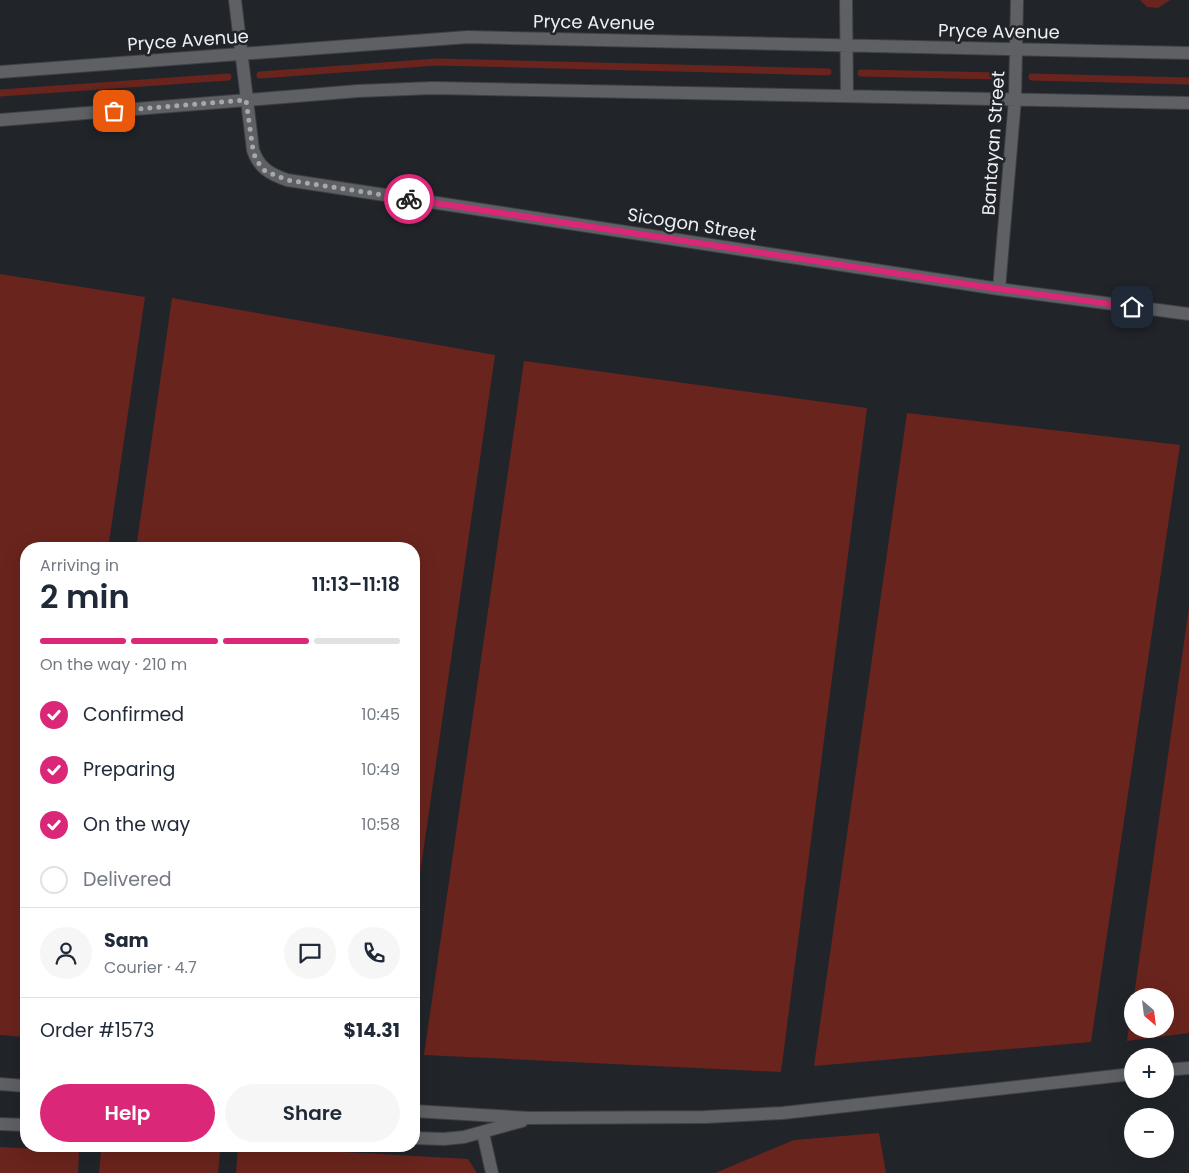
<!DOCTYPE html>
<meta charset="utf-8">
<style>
:root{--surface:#fff;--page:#f6f6f7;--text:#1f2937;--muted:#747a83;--line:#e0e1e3;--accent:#db2777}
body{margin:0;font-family:Poppins,sans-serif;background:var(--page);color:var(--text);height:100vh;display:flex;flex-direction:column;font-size:19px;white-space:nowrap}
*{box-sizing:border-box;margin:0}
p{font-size:16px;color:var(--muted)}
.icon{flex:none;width:28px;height:28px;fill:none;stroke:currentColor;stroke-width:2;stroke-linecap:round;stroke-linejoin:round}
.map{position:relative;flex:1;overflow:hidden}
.sheet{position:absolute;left:20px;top:542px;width:400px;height:610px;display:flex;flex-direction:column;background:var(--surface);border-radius:20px;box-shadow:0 5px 20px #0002}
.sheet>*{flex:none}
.needle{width:32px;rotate:152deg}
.tools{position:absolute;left:1124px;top:988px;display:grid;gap:10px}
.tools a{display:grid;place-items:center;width:50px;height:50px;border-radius:50%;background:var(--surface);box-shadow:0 5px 20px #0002;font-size:25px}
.pin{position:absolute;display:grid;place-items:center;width:42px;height:42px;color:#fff;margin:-21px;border-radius:10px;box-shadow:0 2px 8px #0006}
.courier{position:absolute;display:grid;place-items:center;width:50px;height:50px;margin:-25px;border:4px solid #db2777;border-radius:50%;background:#fff;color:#222;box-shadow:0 1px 6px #0007}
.summary em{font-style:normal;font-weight:600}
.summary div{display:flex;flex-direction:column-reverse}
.summary{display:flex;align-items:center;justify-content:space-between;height:85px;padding:0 20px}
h1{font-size:32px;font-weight:600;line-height:38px}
.bar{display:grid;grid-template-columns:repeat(4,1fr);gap:8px 5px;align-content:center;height:60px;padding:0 20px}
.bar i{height:6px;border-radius:4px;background:var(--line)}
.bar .active{background:var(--accent)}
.bar p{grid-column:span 4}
.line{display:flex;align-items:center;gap:12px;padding:0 20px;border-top:1px solid var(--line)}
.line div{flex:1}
.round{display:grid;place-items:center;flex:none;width:52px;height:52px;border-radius:26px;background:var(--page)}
ol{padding:0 20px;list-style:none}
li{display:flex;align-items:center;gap:15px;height:55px}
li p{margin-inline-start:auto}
li .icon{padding:5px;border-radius:50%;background:var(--accent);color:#fff;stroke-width:4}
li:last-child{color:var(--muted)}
li i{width:28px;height:28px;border:2px solid var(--line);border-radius:50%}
.cta{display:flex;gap:10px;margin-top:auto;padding:10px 20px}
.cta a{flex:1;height:58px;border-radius:30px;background:var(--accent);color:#fff;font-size:20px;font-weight:600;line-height:58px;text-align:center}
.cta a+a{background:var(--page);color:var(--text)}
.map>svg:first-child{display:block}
.water{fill:#69241d}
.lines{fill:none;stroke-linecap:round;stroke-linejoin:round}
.stream{stroke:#69241d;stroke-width:7}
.minor-casing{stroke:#3d4146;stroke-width:14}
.minor{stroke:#5e6063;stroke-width:12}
.done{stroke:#a5a8ad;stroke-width:5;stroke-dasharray:0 9}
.route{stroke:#db2777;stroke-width:6}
.labels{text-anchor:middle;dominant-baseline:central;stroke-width:5;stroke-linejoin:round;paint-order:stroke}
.street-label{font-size:18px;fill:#eceff3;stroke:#21252a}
</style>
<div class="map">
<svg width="1189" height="1173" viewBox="0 0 1189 1173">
<rect width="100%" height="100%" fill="#21252a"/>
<!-- water -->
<path class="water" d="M 1140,0 L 1170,0 L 1158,8 L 1147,7 Z
M 0,274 L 145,297 L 108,549 L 26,549 L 26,1037 L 0,1035 Z
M 172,298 L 495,355 L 414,915 L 414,549 L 136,549 Z
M 524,361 L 867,408 L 781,1072 L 424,1055 Z
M 907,413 L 1180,445 L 1091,1042 L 814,1066 Z
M 1189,607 L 1189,1033 L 1127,1041 L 1132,1003 L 1132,1029 L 1165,1029 L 1165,996 L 1134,996 Z
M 879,1133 L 886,1173 L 715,1173 L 794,1140 Z
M 238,1146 L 468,1159 L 477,1173 L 236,1173 Z
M 0,1147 L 79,1151 L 78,1173 L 0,1173 Z
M 101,1150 L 220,1152 L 218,1173 L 99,1173 Z"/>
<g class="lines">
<!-- stream -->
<path class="stream" d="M 861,73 L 1000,76
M 260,75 L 437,62 L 828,72
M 1032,77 L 1189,81
M 0,93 L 228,77"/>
<defs>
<path id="minor" d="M 235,0 L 253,150 C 259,168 270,174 287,180 L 999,289 L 1189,314
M 846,0 L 847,96
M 0,72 L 468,37 L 1189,53
M 0,120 L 358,91 L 433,88 L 1189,103
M 999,289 L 1015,99 L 1017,0
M 1165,1070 L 1189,1068
M 0,1084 L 26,1086
M 414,1111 L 529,1118 L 705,1117 L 783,1113 L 1132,1074
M 0,1124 L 26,1125
M 483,1133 L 492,1173
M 414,1138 L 444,1139 L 464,1137 L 522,1121"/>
</defs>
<!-- minor casing -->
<use href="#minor" class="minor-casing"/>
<!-- minor -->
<use href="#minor" class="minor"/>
</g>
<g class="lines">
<!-- done -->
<path class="done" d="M 114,111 L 246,100 L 253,150 L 256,160 L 265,171 L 287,180 L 409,199"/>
<!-- route -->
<path class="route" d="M 409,199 L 999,289 L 1132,307"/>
</g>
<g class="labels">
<!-- street labels -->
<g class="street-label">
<text transform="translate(594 22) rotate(1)">Pryce Avenue</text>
<text transform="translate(999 31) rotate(1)">Pryce Avenue</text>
<text transform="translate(188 40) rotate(-4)">Pryce Avenue</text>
<text transform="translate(993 143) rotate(-86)">Bantayan Street</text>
<text transform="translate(692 224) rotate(9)">Sicogon Street</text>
</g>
</g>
</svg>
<div class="tools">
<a><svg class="needle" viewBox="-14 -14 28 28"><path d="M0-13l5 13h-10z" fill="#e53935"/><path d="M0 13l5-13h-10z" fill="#747a83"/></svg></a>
<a>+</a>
<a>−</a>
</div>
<div class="pin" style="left:114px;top:111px;background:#ea580c"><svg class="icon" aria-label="bag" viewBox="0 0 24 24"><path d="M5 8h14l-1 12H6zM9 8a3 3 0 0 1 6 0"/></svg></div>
<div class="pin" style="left:1132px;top:307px;background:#1f2937"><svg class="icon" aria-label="home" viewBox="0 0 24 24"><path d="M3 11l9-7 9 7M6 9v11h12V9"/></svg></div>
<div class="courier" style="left:409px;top:199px"><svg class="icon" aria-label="bike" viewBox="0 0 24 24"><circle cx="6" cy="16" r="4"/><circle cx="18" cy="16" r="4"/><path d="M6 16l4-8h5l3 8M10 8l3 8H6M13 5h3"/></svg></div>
<section class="sheet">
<div class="summary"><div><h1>2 min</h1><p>Arriving in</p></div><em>11:13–11:18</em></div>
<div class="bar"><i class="active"></i><i class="active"></i><i class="active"></i><i></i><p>On the way · 210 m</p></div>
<ol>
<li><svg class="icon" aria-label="check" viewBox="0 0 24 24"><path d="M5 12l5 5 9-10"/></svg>Confirmed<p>10:45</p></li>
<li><svg class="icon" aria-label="check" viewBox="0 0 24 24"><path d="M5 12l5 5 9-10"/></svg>Preparing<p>10:49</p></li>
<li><svg class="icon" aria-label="check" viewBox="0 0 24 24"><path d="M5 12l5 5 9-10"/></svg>On the way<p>10:58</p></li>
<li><i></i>Delivered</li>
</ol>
<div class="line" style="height:90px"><a class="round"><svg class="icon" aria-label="person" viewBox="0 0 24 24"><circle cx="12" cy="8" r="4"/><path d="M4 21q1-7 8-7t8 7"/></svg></a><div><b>Sam</b><p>Courier · 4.7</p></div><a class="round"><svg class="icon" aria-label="chat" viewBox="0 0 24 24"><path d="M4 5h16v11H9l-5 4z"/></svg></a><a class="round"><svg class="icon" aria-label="phone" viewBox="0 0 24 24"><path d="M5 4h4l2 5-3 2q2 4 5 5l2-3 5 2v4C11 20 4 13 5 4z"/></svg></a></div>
<div class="line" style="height:65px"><div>Order #1573</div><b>$14.31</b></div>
<div class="cta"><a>Help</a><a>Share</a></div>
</section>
</div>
